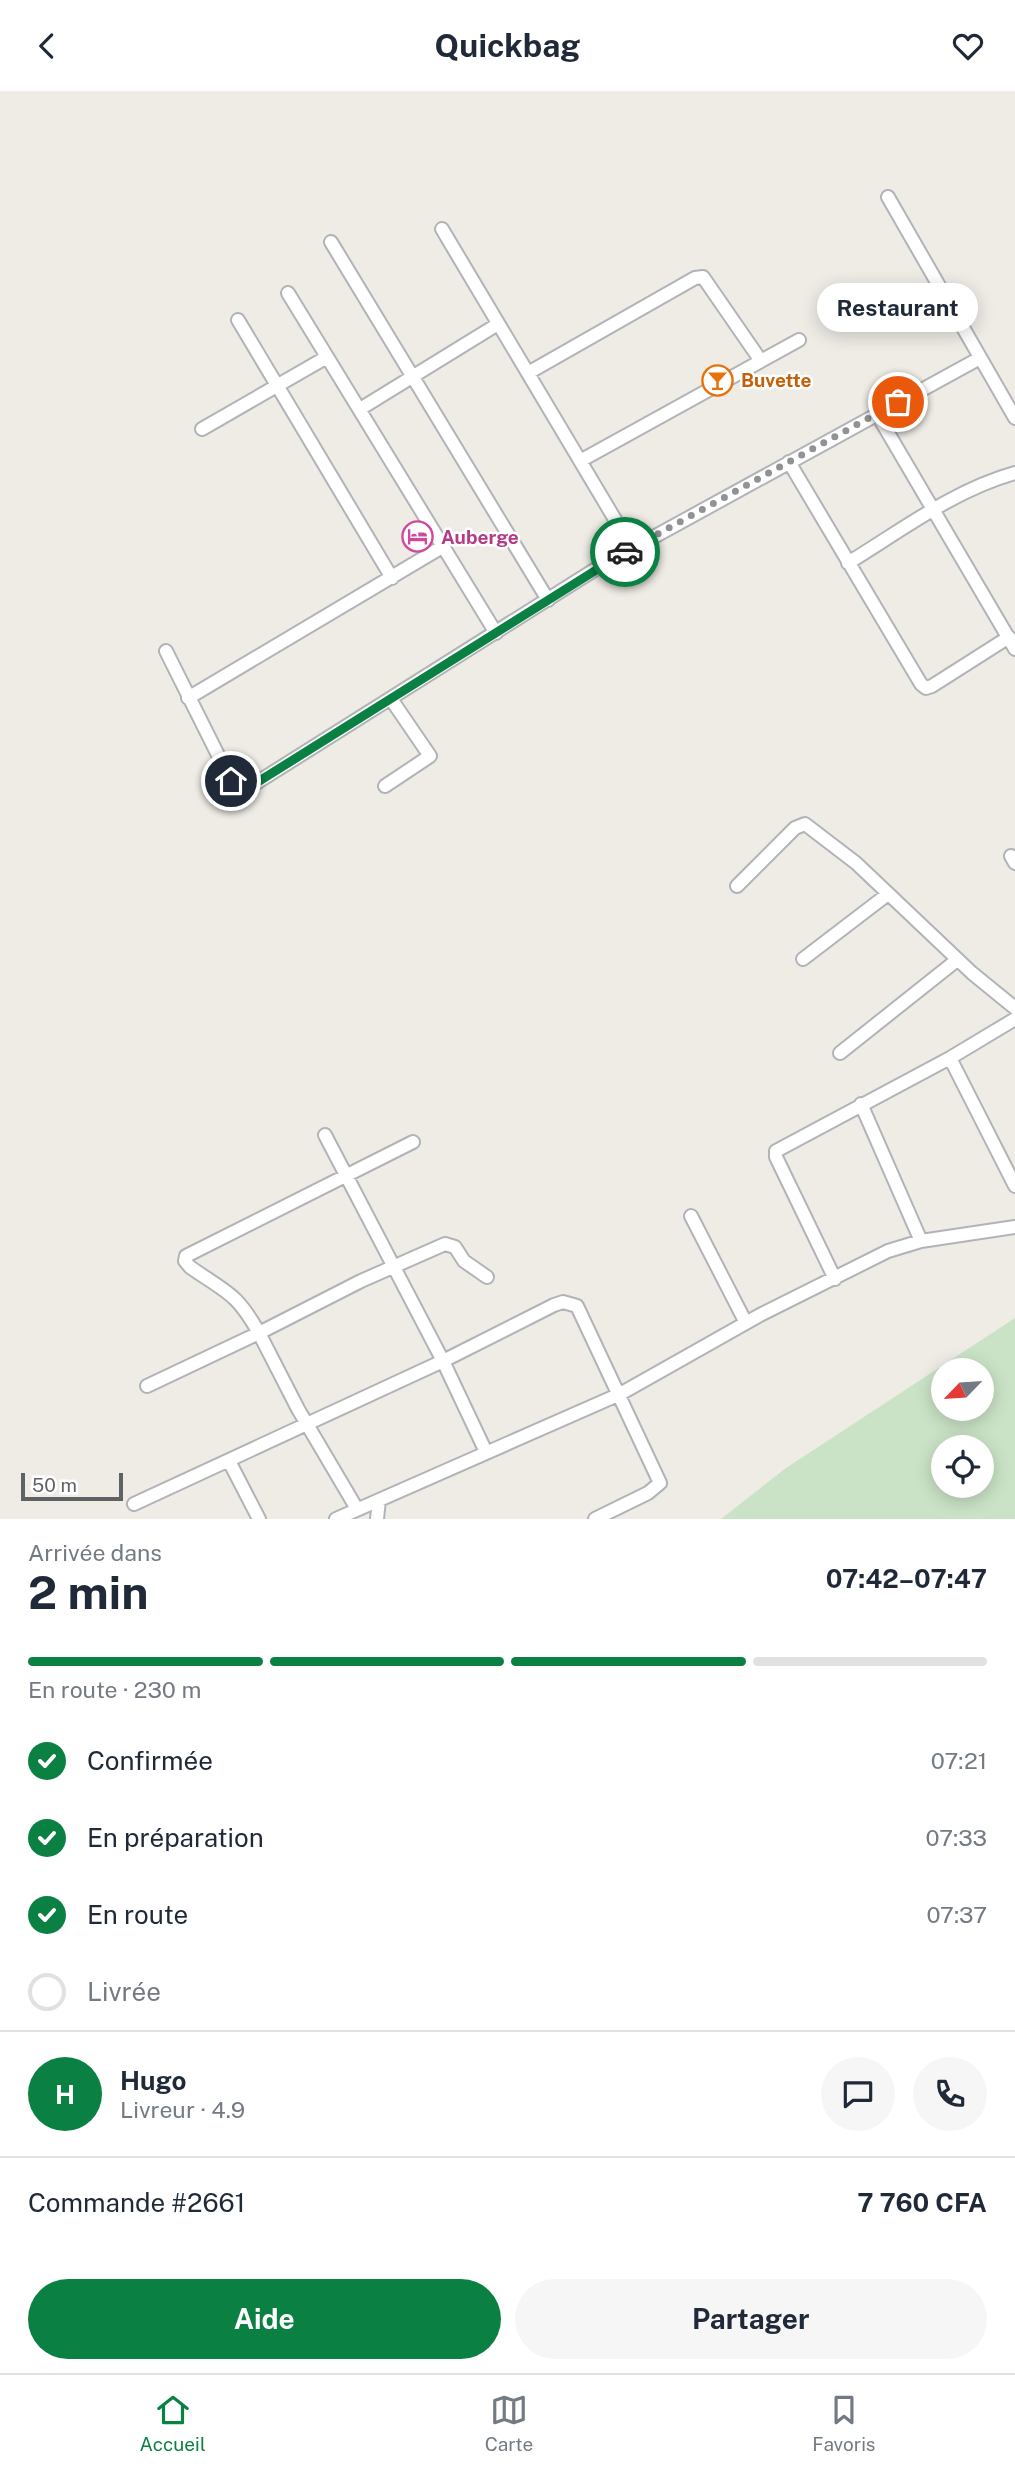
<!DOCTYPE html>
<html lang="fr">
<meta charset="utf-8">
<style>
:root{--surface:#fff;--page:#f6f6f7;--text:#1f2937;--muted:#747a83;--line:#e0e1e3;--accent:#0b8043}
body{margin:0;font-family:"Public Sans",sans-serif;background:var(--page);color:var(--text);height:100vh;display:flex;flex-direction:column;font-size:26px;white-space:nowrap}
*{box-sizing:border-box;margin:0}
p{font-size:23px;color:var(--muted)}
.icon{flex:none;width:38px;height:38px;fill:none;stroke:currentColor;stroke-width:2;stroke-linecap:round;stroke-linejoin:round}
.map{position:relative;height:1428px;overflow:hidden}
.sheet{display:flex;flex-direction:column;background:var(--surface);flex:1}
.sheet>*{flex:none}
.needle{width:46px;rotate:245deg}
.controls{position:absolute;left:931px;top:1267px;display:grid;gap:14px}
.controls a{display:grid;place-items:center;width:63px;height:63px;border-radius:50%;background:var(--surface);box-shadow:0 4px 18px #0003;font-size:35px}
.scale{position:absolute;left:21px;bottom:18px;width:102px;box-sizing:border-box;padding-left:7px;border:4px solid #5e6265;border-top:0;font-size:19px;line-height:24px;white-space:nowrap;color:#5e6265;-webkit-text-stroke:5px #fff;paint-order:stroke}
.pin{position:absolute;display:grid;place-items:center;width:60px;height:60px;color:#fff;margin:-30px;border:4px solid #fff;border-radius:50%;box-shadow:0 2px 7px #0007}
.courier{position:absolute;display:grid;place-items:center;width:70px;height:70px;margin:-35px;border:5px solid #0b8043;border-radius:50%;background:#fff;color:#222;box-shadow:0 2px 9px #0007}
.bubble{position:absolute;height:49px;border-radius:24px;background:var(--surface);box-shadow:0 4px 18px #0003;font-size:23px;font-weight:700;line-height:49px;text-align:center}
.headline em{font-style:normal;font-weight:700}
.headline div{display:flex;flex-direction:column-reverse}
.headline{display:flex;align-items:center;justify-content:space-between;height:119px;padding:0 28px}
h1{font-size:46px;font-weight:700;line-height:52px}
.bar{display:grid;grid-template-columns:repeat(4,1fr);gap:10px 7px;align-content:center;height:84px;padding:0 28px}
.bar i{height:9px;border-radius:5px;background:var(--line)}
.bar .active{background:var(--accent)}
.bar p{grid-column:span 4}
.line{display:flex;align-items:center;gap:18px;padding:0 28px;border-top:2px solid var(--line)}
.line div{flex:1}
.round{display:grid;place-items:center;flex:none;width:74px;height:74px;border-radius:37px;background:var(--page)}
ol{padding:0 28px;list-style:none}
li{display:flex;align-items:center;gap:21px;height:77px}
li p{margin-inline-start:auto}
li .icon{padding:7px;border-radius:50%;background:var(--accent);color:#fff;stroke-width:4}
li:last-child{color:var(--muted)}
li i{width:38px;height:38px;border:4px solid var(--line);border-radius:50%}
.button{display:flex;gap:14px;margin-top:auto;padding:14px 28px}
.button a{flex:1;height:80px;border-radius:42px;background:var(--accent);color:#fff;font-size:28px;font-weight:700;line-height:80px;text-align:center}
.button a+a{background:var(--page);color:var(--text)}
header{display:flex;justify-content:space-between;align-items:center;height:91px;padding:0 28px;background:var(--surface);font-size:32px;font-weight:700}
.dock{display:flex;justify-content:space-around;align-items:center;height:98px;border-top:2px solid var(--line);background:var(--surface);font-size:19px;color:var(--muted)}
.dock a{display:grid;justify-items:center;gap:4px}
.dock .active{color:var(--accent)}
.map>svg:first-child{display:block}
.green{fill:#cae3c6;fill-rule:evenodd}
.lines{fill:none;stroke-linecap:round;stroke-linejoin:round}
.minor-casing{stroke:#b1b4b7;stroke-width:16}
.minor{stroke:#fff;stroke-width:12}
.done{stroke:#919292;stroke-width:7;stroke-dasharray:0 12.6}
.route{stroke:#0b8043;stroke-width:9}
.labels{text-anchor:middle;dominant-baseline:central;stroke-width:5;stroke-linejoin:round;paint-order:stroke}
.food-label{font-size:19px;font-weight:bold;fill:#c56008;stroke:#fff;text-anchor:start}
.hotel-label{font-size:19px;font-weight:bold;fill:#b23c85;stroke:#fff;text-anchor:start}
</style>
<header><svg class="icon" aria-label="back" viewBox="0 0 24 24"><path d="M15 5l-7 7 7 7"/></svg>Quickbag<svg class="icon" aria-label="heart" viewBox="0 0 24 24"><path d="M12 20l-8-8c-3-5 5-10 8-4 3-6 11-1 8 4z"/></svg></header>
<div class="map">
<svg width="1015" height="1428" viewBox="0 0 1015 1428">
<rect width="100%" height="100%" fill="#efece6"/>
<!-- green -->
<path class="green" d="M 1015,1227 L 1015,1428 L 721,1428 L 786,1377 ZM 943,1279 L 982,1279 L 982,1318 L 943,1318 ZM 943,1356 L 982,1356 L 982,1395 L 943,1395 Z"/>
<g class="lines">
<defs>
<path id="minor" d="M 888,106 L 1015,327
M 442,138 L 632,457
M 331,151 L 548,509
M 288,202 L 496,542
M 238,229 L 392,487
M 528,282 L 695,187 L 703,186 L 761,270
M 360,318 L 498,233
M 877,323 L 1015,558
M 202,338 L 327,266
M 580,370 L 799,249
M 789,371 L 921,593 L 926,597 L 932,595 L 1009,546
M 848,472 C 902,439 954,399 1015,382
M 166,560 L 231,690 L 242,697 L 253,694 L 599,476 L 980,267
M 188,607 L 442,456
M 385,695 L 430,665 L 391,608
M 1011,765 L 1015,772
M 737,795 L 795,737 L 805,733 L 856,772 L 972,882 L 1015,917
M 803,868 L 888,803
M 840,962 L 957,869
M 950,967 L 1015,1095
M 861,1013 L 921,1150
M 325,1044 L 443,1270 L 554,1214 L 563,1211 L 577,1215 L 660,1392 L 648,1402 L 595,1428
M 691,1125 L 746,1232
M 835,1188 L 776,1066 L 776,1060 L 950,967 L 1015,928
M 147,1295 L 259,1242 C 236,1201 227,1202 190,1176 L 185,1170 L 186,1165 L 413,1051
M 229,1370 L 259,1428
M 134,1413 L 443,1270 L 486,1361
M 357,1418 L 298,1318 L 259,1242 L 361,1190 L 445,1153 L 455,1156 L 464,1170 L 487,1186
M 336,1428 L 620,1303 L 760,1224 L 888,1160 L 921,1150 L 1015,1136
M 377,1428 L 379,1409"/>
</defs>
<!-- minor casing -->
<use href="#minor" class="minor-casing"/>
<!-- minor -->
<use href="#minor" class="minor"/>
</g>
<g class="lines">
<!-- done -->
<path class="done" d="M 625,461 L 898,311"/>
<!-- route -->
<path class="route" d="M 231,690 L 242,697 L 253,694 L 625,461"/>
</g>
<!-- icons -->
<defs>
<symbol id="bar-ring" viewBox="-11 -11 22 22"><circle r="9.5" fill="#fff" stroke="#e8710a" stroke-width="1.5"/><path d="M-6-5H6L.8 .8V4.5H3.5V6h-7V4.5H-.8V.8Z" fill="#e8710a"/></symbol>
<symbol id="hotel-ring" viewBox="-11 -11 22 22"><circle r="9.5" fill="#fff" stroke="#d1479c" stroke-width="1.5"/><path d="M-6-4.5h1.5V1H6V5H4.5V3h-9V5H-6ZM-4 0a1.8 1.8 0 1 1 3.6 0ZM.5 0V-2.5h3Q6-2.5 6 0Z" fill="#d1479c"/></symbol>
</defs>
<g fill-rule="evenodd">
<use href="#bar-ring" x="700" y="272" width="35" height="35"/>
<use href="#hotel-ring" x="400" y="428" width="35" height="35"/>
</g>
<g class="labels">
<!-- food labels -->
<g class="food-label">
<text x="741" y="289">Buvette</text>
</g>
<!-- hotel labels -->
<g class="hotel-label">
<text x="441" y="446">Auberge</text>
</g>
</g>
</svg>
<div class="controls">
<a><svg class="needle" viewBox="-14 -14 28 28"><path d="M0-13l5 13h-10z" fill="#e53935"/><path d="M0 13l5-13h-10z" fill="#747a83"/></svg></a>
<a><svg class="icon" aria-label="locate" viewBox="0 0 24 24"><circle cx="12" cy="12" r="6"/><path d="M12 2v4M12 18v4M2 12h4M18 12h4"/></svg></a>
</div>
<div class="scale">50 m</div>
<div class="pin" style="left:898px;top:311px;background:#ea580c"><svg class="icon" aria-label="bag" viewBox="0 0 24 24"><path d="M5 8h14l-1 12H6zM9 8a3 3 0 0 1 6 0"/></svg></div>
<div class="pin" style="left:231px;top:690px;background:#1f2937"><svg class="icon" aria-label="home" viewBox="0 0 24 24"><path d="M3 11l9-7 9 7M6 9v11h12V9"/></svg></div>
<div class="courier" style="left:625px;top:461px"><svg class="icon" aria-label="car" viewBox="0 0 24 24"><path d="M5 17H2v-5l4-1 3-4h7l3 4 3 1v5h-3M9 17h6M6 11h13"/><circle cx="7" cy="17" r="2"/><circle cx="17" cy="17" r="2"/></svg></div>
<div class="bubble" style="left:817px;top:192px;width:161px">Restaurant</div>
</div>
<section class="sheet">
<div class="headline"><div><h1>2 min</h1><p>Arrivée dans</p></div><em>07:42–07:47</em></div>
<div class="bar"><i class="active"></i><i class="active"></i><i class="active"></i><i></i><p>En route · 230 m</p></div>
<ol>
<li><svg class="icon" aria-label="check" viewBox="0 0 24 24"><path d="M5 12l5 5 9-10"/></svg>Confirmée<p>07:21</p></li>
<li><svg class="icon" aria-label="check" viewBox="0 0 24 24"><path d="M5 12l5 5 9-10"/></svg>En préparation<p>07:33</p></li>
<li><svg class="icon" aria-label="check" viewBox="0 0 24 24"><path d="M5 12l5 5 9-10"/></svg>En route<p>07:37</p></li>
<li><i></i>Livrée</li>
</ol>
<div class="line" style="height:126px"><b class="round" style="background:var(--accent);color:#fff">H</b><div><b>Hugo</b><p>Livreur · 4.9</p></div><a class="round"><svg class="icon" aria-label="chat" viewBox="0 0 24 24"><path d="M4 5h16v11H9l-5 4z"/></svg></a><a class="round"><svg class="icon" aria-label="phone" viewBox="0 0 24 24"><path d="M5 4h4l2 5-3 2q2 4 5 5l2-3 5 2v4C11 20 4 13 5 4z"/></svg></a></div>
<div class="line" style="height:91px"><div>Commande #2661</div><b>7 760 CFA</b></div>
<div class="button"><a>Aide</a><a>Partager</a></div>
</section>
<nav class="dock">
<a class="active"><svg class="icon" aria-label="home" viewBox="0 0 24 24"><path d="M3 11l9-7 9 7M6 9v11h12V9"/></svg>Accueil</a>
<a><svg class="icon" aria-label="map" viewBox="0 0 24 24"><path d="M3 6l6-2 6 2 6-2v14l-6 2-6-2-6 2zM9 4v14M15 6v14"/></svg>Carte</a>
<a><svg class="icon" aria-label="saved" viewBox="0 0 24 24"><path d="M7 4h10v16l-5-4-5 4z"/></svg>Favoris</a>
</nav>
